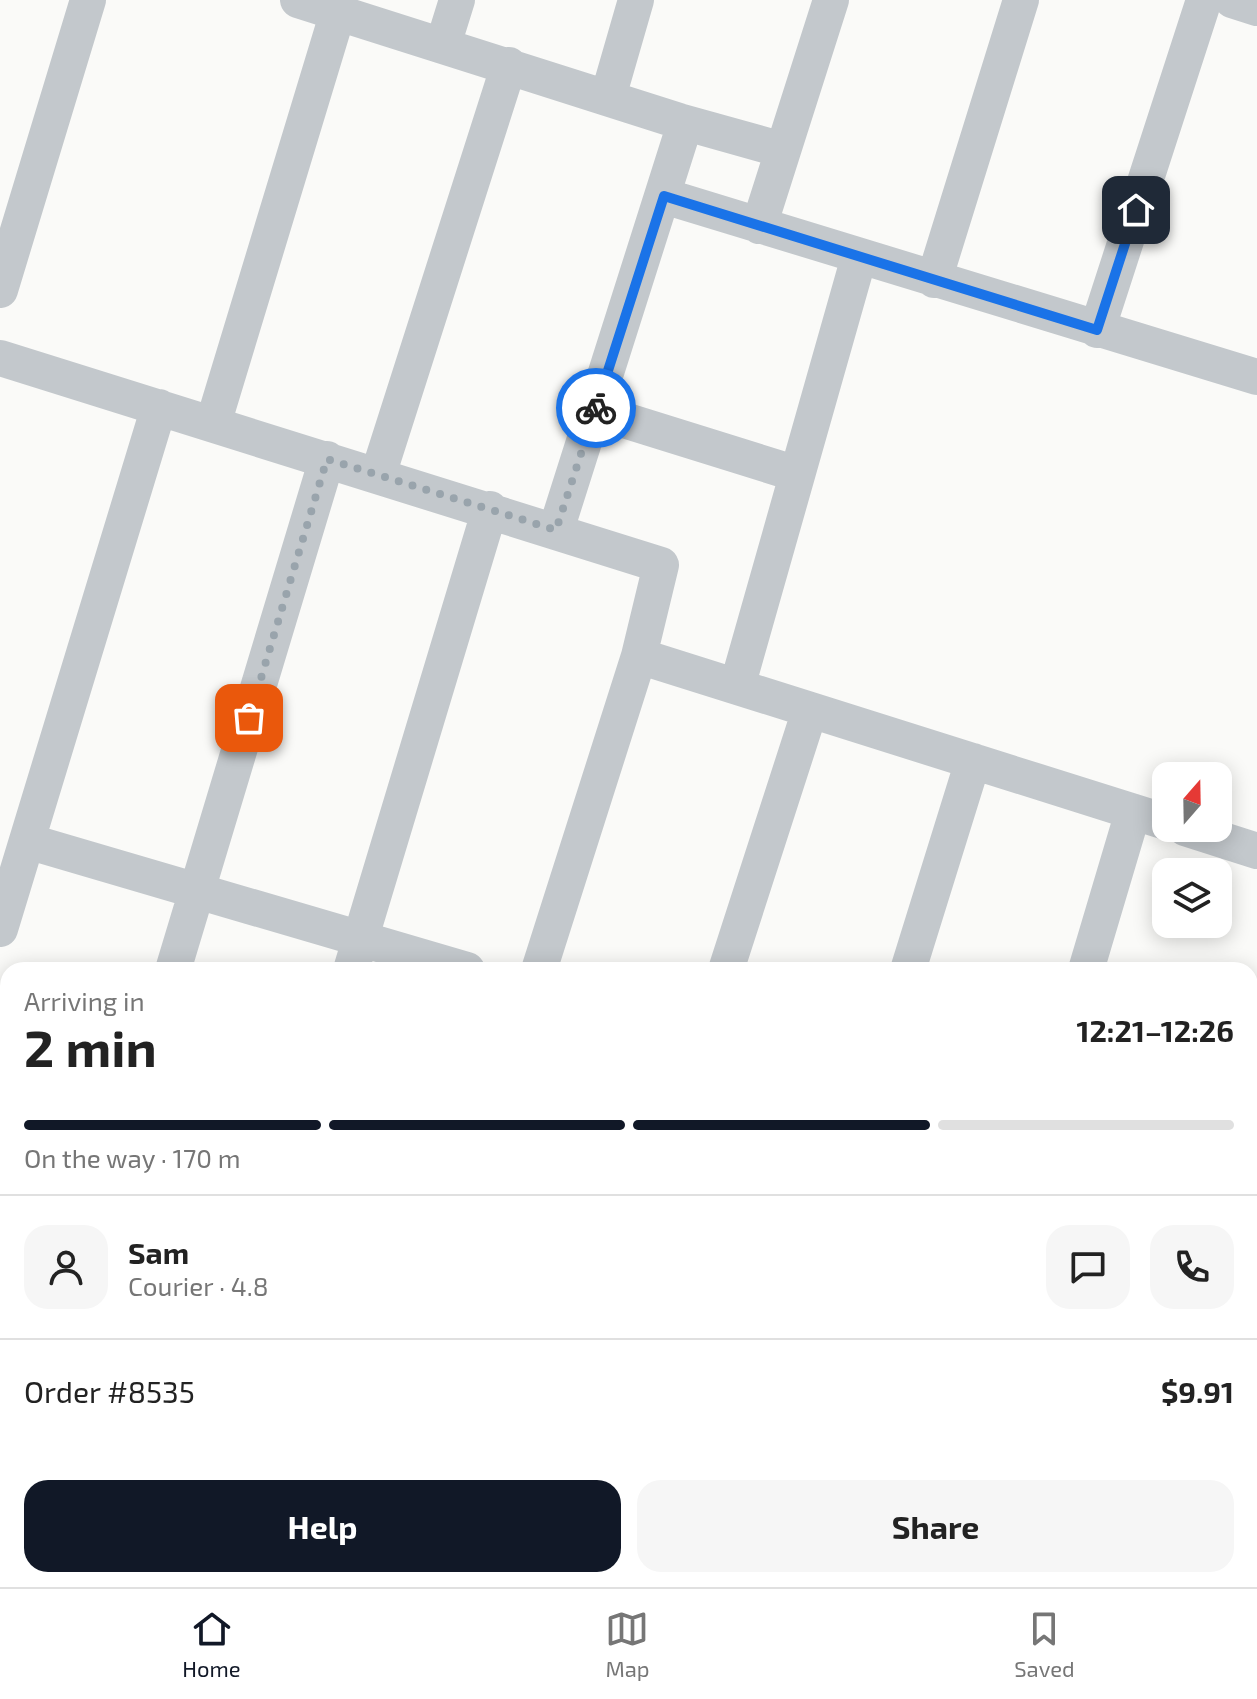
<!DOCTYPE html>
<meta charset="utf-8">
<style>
:root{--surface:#fff;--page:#f6f6f6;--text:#222;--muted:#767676;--line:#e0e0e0;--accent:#111827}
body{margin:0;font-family:"Exo 2",sans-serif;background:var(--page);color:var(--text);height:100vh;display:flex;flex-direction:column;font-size:30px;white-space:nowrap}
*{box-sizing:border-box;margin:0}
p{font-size:26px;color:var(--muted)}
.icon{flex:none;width:44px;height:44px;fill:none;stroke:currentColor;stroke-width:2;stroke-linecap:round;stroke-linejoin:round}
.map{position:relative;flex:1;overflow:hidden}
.panel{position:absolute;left:0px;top:962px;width:1258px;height:626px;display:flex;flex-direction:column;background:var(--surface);border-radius:24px 24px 0 0;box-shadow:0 4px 20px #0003}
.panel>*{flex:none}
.needle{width:52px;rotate:20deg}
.tools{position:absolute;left:1152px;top:762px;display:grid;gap:16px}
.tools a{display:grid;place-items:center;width:80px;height:80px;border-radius:16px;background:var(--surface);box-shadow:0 4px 20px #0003;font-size:40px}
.pin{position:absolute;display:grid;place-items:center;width:68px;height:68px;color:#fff;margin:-34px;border-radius:16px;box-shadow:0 4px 12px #0006}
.courier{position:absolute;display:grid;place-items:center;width:80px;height:80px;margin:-40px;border:6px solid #1a73e8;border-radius:50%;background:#fff;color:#222;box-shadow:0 2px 10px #0007}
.head em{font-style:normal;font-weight:700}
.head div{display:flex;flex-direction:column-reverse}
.head{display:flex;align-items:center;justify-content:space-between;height:136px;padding:0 24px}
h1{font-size:52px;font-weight:700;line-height:60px}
.bar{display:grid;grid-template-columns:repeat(4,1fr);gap:12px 8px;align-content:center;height:96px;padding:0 24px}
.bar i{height:10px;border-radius:6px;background:var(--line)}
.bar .selected{background:var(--accent)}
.bar p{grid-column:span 4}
.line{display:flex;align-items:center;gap:20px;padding:0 24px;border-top:2px solid var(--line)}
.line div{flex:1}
.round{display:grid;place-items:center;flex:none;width:84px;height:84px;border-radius:24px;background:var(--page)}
.primary-button{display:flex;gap:16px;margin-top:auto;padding:16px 24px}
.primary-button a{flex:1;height:92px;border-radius:24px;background:var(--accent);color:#fff;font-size:32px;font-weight:700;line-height:92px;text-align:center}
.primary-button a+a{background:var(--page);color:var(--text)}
.tabs{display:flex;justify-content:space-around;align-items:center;height:112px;border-top:2px solid var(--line);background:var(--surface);font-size:22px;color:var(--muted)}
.tabs a{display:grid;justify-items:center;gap:4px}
.tabs .selected{color:var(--accent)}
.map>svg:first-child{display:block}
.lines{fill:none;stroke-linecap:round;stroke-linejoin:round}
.minor{stroke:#c3c8cc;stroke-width:36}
.done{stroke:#99a4ac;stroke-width:8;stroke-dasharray:0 14.4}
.route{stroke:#1a73e8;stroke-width:10}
</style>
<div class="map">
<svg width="1257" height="1587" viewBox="0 0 1257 1587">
<rect width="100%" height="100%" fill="#fafaf8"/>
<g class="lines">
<!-- minor -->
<path class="minor" d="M 298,0 L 679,121 L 683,130 L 556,530
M 1232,0 L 1257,8
M 443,45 L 457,0
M 608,97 L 636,0
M 679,121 L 783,150
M 664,196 L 1257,377
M 759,226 L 831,0
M 934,280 L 1021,0
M 0,290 L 88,0
M 1097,330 L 1204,0
M 0,358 L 661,565 L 639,656 L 539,970
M 595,411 L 797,474
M 213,424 L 338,12
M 378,475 L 509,65
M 639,656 L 1166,822
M 737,687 L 859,257
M 1185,828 L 1257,851
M 27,841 L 467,970
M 0,929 L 159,407
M 173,970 L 327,459
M 351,970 L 490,509
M 726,970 L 810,710
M 908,970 L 973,761
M 1086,970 L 1133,812
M 1250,1127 L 1257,1104
M 1250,1284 L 1257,1287
M 0,1323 L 8,1326
M 1250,1366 L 1257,1369
M 830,1580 L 853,1587
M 740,1587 L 743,1580
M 900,1587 L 902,1580
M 1109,1587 L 1111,1580"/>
</g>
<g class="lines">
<!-- done -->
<path class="done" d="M 249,718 L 327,459 L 556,530 L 596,408"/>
<!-- route -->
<path class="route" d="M 596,408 L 664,196 L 1097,330 L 1136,210"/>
</g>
</svg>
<div class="tools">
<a><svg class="needle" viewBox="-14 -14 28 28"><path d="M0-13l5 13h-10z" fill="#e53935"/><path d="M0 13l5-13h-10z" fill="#767676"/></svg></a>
<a><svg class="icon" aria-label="layers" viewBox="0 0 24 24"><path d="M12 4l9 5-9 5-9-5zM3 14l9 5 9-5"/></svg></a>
</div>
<div class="pin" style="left:249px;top:718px;background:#ea580c"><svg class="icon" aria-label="bag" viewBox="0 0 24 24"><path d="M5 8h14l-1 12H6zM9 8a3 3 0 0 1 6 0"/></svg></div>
<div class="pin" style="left:1136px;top:210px;background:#1f2937"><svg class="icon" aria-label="home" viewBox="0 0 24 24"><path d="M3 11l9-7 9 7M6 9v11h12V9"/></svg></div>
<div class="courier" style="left:596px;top:408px"><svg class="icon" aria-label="bike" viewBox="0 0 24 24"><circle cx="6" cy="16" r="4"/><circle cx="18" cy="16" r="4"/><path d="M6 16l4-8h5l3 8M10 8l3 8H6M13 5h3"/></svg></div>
<section class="panel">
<div class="head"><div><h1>2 min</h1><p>Arriving in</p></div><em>12:21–12:26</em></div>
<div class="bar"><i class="selected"></i><i class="selected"></i><i class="selected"></i><i></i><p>On the way · 170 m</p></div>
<div class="line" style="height:144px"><a class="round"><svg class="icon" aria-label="person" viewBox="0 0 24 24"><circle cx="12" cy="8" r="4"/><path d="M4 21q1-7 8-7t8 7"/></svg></a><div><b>Sam</b><p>Courier · 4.8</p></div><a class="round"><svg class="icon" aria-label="chat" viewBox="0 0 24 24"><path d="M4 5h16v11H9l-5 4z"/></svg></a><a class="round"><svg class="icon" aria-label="phone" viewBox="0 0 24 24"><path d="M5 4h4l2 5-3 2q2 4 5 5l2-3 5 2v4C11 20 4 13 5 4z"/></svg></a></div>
<div class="line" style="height:104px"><div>Order #8535</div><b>$9.91</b></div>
<div class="primary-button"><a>Help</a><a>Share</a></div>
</section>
</div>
<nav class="tabs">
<a class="selected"><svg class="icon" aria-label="home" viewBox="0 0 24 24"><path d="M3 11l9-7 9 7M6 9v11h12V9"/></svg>Home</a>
<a><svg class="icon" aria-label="map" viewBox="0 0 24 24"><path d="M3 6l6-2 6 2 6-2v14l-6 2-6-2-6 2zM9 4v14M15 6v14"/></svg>Map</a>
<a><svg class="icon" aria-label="saved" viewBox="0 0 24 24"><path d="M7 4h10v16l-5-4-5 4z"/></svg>Saved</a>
</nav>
